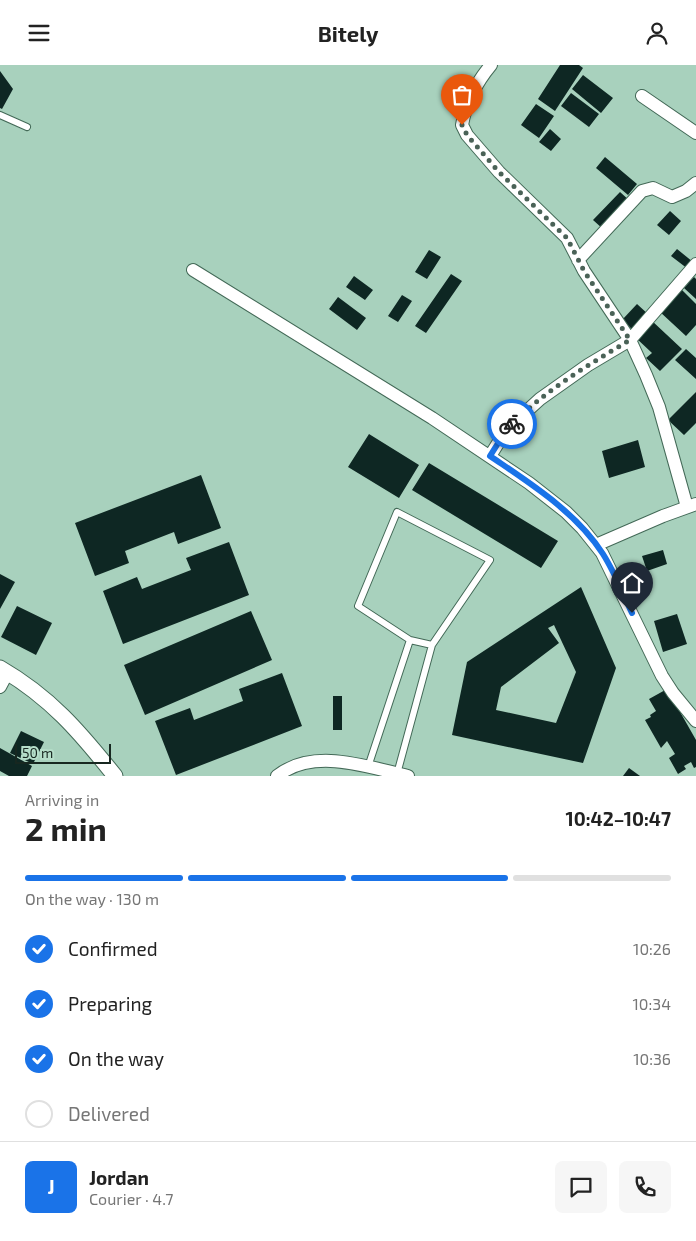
<!DOCTYPE html>
<meta charset="utf-8">
<style>
:root{--surface:#fff;--page:#f6f6f6;--text:#222;--muted:#767676;--line:#e0e0e0;--accent:#1a73e8}
body{margin:0;font-family:"Exo 2",sans-serif;background:var(--page);color:var(--text);height:100vh;display:flex;flex-direction:column;font-size:19px;white-space:nowrap}
*{box-sizing:border-box;margin:0}
p{font-size:16px;color:var(--muted)}
.icon{flex:none;width:28px;height:28px;fill:none;stroke:currentColor;stroke-width:2;stroke-linecap:round;stroke-linejoin:round}
.map{position:relative;height:711px;overflow:hidden}
.drawer{display:flex;flex-direction:column;background:var(--surface);flex:1}
.drawer>*{flex:none}
.scale{position:absolute;left:15px;bottom:12px;width:96px;box-sizing:border-box;padding-left:5px;border:2px solid #172720;border-top:0;font-size:14px;line-height:18px;white-space:nowrap;color:#172720;-webkit-text-stroke:4px #b5dec9;paint-order:stroke}
.pin{position:absolute;display:grid;place-items:center;width:42px;height:42px;color:#fff;margin:-51px -21px;border-radius:50% 50% 50% 0;rotate:-45deg;box-shadow:0 0 5px #0007}
.pin .icon{rotate:45deg}
.courier{position:absolute;display:grid;place-items:center;width:50px;height:50px;margin:-25px;border:4px solid #1a73e8;border-radius:50%;background:#fff;color:#222;box-shadow:0 1px 6px #0007}
.headline em{font-style:normal;font-weight:700}
.headline div{display:flex;flex-direction:column-reverse}
.headline{display:flex;align-items:center;justify-content:space-between;height:85px;padding:0 25px}
h1{font-size:32px;font-weight:700;line-height:38px}
.bar{display:grid;grid-template-columns:repeat(4,1fr);gap:8px 5px;align-content:center;height:60px;padding:0 25px}
.bar i{height:6px;border-radius:4px;background:var(--line)}
.bar .on{background:var(--accent)}
.bar p{grid-column:span 4}
.line{display:flex;align-items:center;gap:12px;padding:0 25px;border-top:1px solid var(--line)}
.line div{flex:1}
.round{display:grid;place-items:center;flex:none;width:52px;height:52px;border-radius:8px;background:var(--page)}
ol{padding:0 25px;list-style:none}
li{display:flex;align-items:center;gap:15px;height:55px}
li p{margin-inline-start:auto}
li .icon{padding:5px;border-radius:50%;background:var(--accent);color:#fff;stroke-width:4}
li:last-child{color:var(--muted)}
li i{width:28px;height:28px;border:2px solid var(--line);border-radius:50%}
header{display:flex;justify-content:space-between;align-items:center;height:65px;padding:0 25px;background:var(--surface);font-size:22px;font-weight:700}
.map>svg:first-child{display:block}
.building{fill:#0e2723;fill-rule:evenodd}
.lines{fill:none;stroke-linecap:round;stroke-linejoin:round}
.service-casing{stroke:#436957;stroke-width:8}
.minor-casing{stroke:#436957;stroke-width:14}
.tertiary-casing{stroke:#436957;stroke-width:17}
.service{stroke:#fff;stroke-width:6}
.minor{stroke:#fff;stroke-width:12}
.tertiary{stroke:#fff;stroke-width:15}
.done{stroke:#4a6257;stroke-width:5;stroke-dasharray:0 9}
.route{stroke:#1a73e8;stroke-width:6}
</style>
<header><svg class="icon" aria-label="menu" viewBox="0 0 24 24"><path d="M4 6h16M4 12h16M4 18h16"/></svg>Bitely<svg class="icon" aria-label="person" viewBox="0 0 24 24"><circle cx="12" cy="8" r="4"/><path d="M4 21q1-7 8-7t8 7"/></svg></header>
<div class="map">
<svg width="696" height="711" viewBox="0 0 696 711">
<rect width="100%" height="100%" fill="#a8d1bd"/>
<!-- building -->
<path class="building" d="M 560,0 L 579,0 L 583,3 L 555,46 L 538,34 Z
M 0,6 L 13,24 L 2,44 L 0,43 Z
M 583,10 L 613,33 L 601,48 L 572,24 Z
M 571,28 L 599,49 L 589,62 L 561,41 Z
M 536,39 L 554,51 L 539,73 L 521,60 Z
M 550,64 L 561,74 L 551,86 L 539,77 Z
M 605,92 L 637,119 L 628,130 L 596,103 Z
M 620,127 L 630,136 L 603,164 L 593,155 Z
M 670,146 L 681,156 L 669,170 L 657,160 Z
M 677,184 L 693,197 L 688,204 L 671,191 Z
M 429,185 L 441,192 L 427,214 L 415,207 Z
M 451,209 L 462,216 L 426,268 L 415,261 Z
M 354,211 L 373,225 L 365,235 L 346,222 Z
M 694,212 L 696,214 L 696,234 L 684,223 Z
M 680,223 L 696,239 L 696,260 L 686,271 L 659,246 Z
M 402,230 L 412,236 L 398,257 L 388,251 Z
M 338,232 L 366,253 L 357,265 L 329,244 Z
M 637,239 L 649,250 L 634,266 L 622,255 Z
M 651,255 L 682,284 L 660,306 L 646,293 L 652,288 L 635,272 Z
M 686,284 L 696,293 L 696,314 L 675,295 Z
M 696,327 L 696,358 L 684,370 L 668,355 Z
M 369,369 L 419,400 L 399,433 L 348,402 Z
M 638,375 L 645,402 L 609,413 L 602,386 Z
M 429,398 L 558,476 L 541,503 L 412,425 Z
M 201,410 L 221,463 L 178,479 L 174,467 L 125,486 L 129,498 L 95,511 L 75,458 Z
M 229,477 L 249,530 L 123,579 L 103,526 L 137,512 L 142,524 L 191,505 L 186,493 Z
M 663,485 L 667,499 L 647,506 L 642,491 Z
M 0,509 L 15,517 L 0,544 Z
M 581,522 L 616,603 L 583,698 L 452,670 L 467,597 ZM 554,560 L 576,607 L 556,658 L 496,645 L 501,622 L 559,578 L 548,563 Z
M 17,541 L 52,558 L 36,590 L 1,572 Z
M 251,546 L 272,595 L 145,650 L 124,600 Z
M 677,549 L 687,579 L 663,587 L 654,556 Z
M 282,608 L 302,661 L 176,710 L 155,656 L 190,643 L 194,655 L 243,636 L 239,624 Z
M 667,624 L 696,675 L 696,702 L 694,703 L 691,697 L 684,701 L 686,704 L 678,709 L 669,693 L 675,689 L 667,676 L 661,683 L 645,655 L 651,652 L 650,650 L 656,646 L 649,634 Z
M 333,631 L 342,631 L 342,665 L 333,665 Z
M 21,666 L 44,677 L 33,699 L 10,688 Z
M 0,683 L 32,701 L 27,711 L 9,711 L 0,706 Z
M 629,703 L 640,711 L 623,711 Z"/>
<g class="lines">
<defs>
<path id="service" d="M 0,50 L 27,62
M 410,575 L 432,580
M 368,702 L 410,575 L 358,541 L 397,447 L 490,495 L 432,580 L 397,709"/>
<path id="minor" d="M 491,0 C 476,18 466,37 462,60 L 467,70 L 499,107 L 567,173 L 584,206 L 630,275 L 646,310 L 659,342 L 687,442
M 642,31 L 696,68
M 578,195 L 642,126 L 653,123 L 672,132 L 686,126 L 696,118
M 193,205 L 432,353 L 529,418 L 566,447 L 582,463 L 602,488 L 662,611 L 673,628 L 696,656
M 490,391 L 507,364 L 540,334 L 588,300 L 630,275 L 696,199
M 596,480 L 663,451 L 696,439
M 0,622 L 8,607
M 277,711 C 314,682 367,702 408,711"/>
<path id="tertiary" d="M 0,603 C 50,632 79,666 115,711"/>
</defs>
<!-- service casing -->
<use href="#service" class="service-casing"/>
<!-- minor casing -->
<use href="#minor" class="minor-casing"/>
<!-- tertiary casing -->
<use href="#tertiary" class="tertiary-casing"/>
<!-- service -->
<use href="#service" class="service"/>
<!-- minor -->
<use href="#minor" class="minor"/>
<!-- tertiary -->
<use href="#tertiary" class="tertiary"/>
</g>
<g class="lines">
<!-- done -->
<path class="done" d="M 462,60 L 467,70 L 499,107 L 567,173 L 584,206 L 630,275 C 588,300 546,325 512,359"/>
<!-- route -->
<path class="route" d="M 512,359 L 507,364 L 490,391 C 531,419 576,447 603,489 C 615,508 623,529 632,548"/>
</g>
</svg>
<div class="scale">50 m</div>
<div class="pin" style="left:462px;top:60px;background:#ea580c"><svg class="icon" aria-label="bag" viewBox="0 0 24 24"><path d="M5 8h14l-1 12H6zM9 8a3 3 0 0 1 6 0"/></svg></div>
<div class="pin" style="left:632px;top:548px;background:#1f2937"><svg class="icon" aria-label="home" viewBox="0 0 24 24"><path d="M3 11l9-7 9 7M6 9v11h12V9"/></svg></div>
<div class="courier" style="left:512px;top:359px"><svg class="icon" aria-label="bike" viewBox="0 0 24 24"><circle cx="6" cy="16" r="4"/><circle cx="18" cy="16" r="4"/><path d="M6 16l4-8h5l3 8M10 8l3 8H6M13 5h3"/></svg></div>
</div>
<section class="drawer">
<div class="headline"><div><h1>2 min</h1><p>Arriving in</p></div><em>10:42–10:47</em></div>
<div class="bar"><i class="on"></i><i class="on"></i><i class="on"></i><i></i><p>On the way · 130 m</p></div>
<ol>
<li><svg class="icon" aria-label="check" viewBox="0 0 24 24"><path d="M5 12l5 5 9-10"/></svg>Confirmed<p>10:26</p></li>
<li><svg class="icon" aria-label="check" viewBox="0 0 24 24"><path d="M5 12l5 5 9-10"/></svg>Preparing<p>10:34</p></li>
<li><svg class="icon" aria-label="check" viewBox="0 0 24 24"><path d="M5 12l5 5 9-10"/></svg>On the way<p>10:36</p></li>
<li><i></i>Delivered</li>
</ol>
<div class="line" style="height:90px"><b class="round" style="background:var(--accent);color:#fff">J</b><div><b>Jordan</b><p>Courier · 4.7</p></div><a class="round"><svg class="icon" aria-label="chat" viewBox="0 0 24 24"><path d="M4 5h16v11H9l-5 4z"/></svg></a><a class="round"><svg class="icon" aria-label="phone" viewBox="0 0 24 24"><path d="M5 4h4l2 5-3 2q2 4 5 5l2-3 5 2v4C11 20 4 13 5 4z"/></svg></a></div>
</section>
